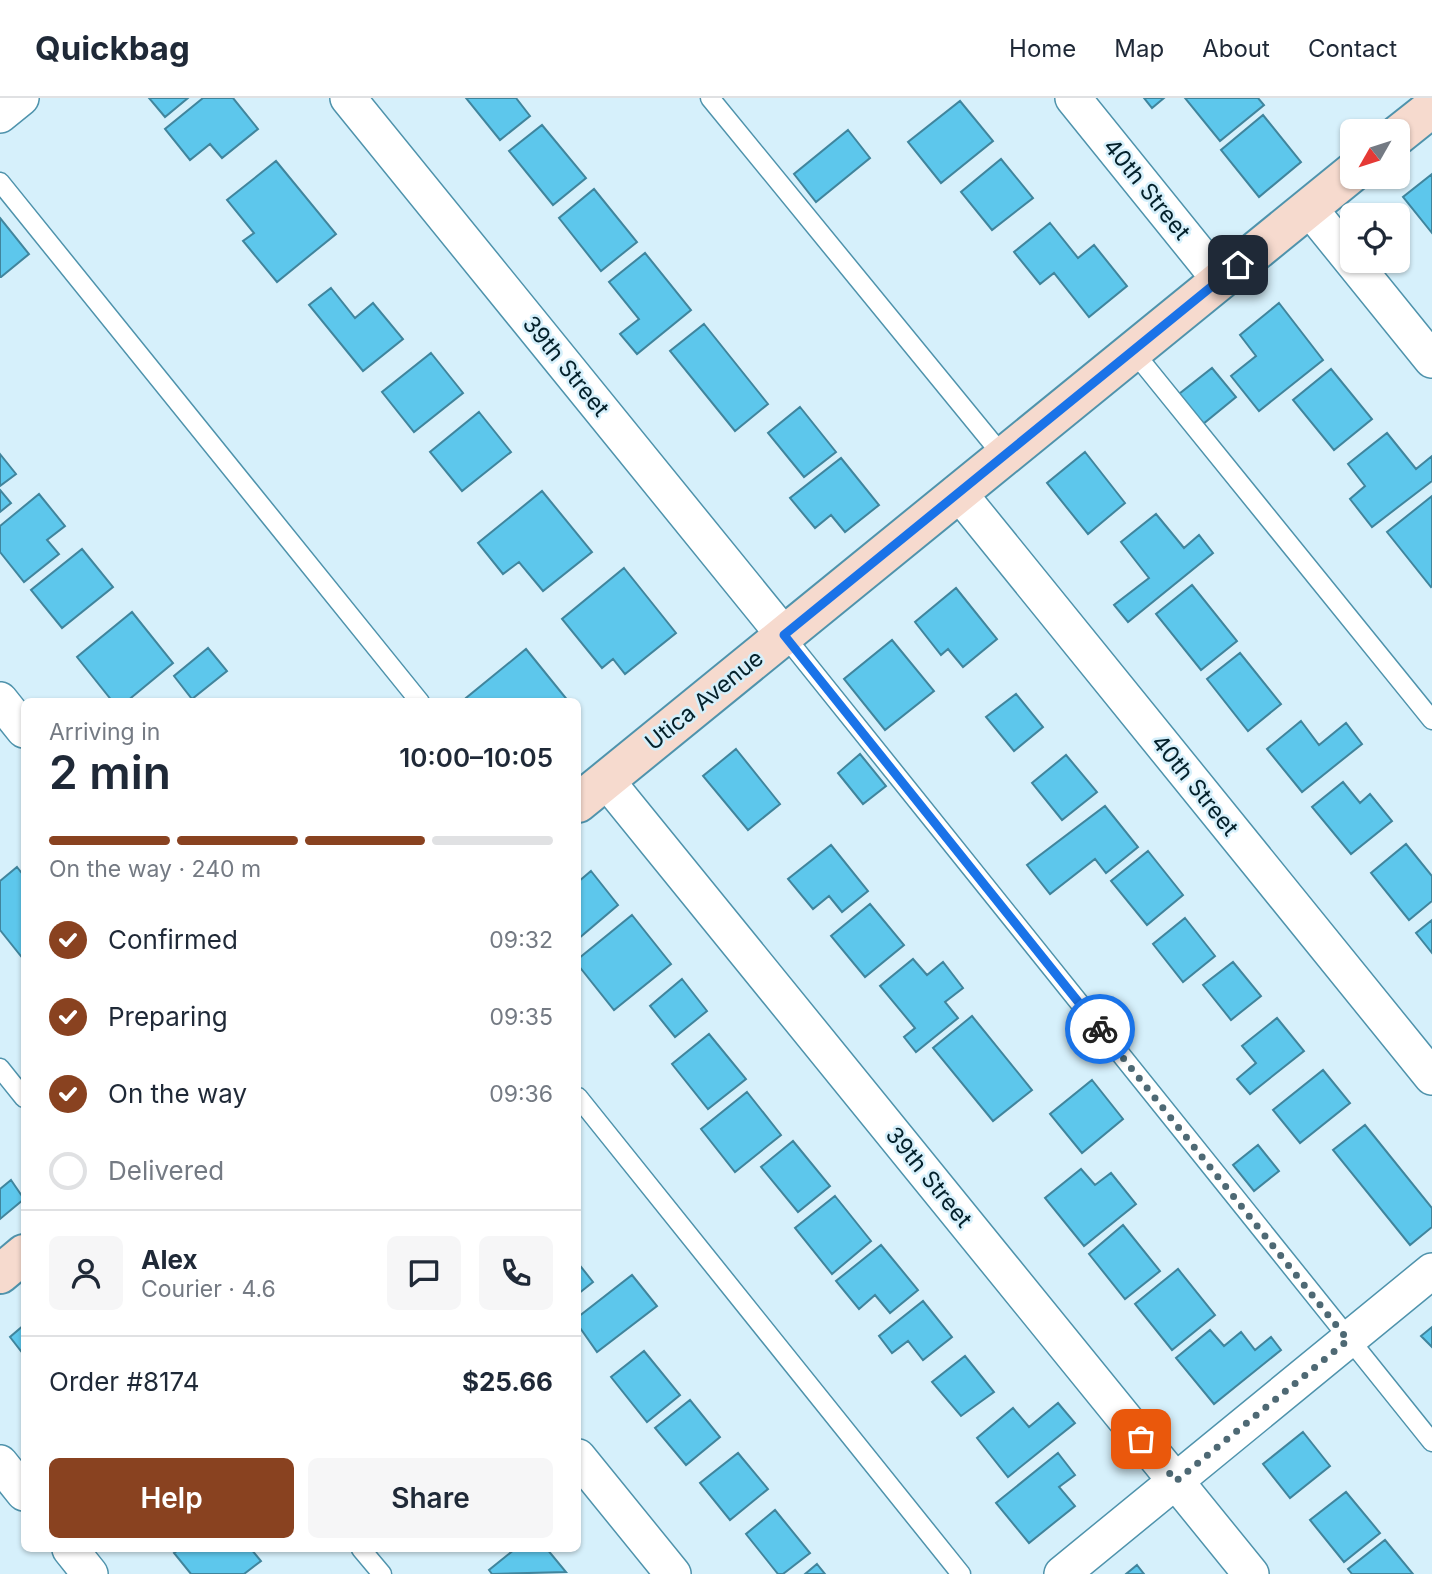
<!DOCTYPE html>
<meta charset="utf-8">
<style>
:root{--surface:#fff;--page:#f6f6f7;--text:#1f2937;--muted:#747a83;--line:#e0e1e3;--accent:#894220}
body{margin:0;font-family:Inter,sans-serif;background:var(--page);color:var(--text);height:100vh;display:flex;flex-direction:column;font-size:26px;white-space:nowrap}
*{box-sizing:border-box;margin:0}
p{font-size:23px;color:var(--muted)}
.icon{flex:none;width:38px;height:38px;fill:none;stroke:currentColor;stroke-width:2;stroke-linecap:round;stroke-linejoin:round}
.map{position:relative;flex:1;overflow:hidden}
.sheet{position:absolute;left:21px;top:600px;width:560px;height:854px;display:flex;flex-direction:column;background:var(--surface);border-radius:10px;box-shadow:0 2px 5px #0004}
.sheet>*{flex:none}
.needle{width:46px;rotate:231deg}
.controls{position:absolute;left:1340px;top:21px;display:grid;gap:14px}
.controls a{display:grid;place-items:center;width:70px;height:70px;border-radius:10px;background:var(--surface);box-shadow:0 2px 5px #0004;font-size:35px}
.pin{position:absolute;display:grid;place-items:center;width:60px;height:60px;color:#fff;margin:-30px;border-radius:14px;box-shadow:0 4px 10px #0006}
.courier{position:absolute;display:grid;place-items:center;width:70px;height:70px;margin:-35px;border:5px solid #1a73e8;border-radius:50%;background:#fff;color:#222;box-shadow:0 2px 9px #0007}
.headline em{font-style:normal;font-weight:600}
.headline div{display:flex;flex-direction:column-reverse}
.headline{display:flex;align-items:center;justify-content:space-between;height:119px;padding:0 28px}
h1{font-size:46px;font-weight:600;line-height:52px}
.bar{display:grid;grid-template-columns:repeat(4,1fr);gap:10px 7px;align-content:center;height:84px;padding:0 28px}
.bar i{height:9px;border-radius:5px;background:var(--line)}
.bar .active{background:var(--accent)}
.bar p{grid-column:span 4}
.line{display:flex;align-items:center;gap:18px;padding:0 28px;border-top:2px solid var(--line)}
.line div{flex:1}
.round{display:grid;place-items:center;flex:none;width:74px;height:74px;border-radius:10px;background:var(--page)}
ol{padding:0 28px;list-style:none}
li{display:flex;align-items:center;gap:21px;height:77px}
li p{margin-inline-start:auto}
li .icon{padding:7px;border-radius:50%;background:var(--accent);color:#fff;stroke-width:4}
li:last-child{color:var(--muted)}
li i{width:38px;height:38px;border:4px solid var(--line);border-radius:50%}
.action{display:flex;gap:14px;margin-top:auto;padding:14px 28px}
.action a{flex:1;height:80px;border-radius:10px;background:var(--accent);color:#fff;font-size:28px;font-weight:600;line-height:80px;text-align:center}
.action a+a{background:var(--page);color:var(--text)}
header{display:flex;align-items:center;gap:42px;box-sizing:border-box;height:98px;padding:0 35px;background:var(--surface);border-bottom:2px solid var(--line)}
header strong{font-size:33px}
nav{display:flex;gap:38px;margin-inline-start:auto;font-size:24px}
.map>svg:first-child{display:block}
.building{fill:#5dc7ec;stroke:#40859d;stroke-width:2}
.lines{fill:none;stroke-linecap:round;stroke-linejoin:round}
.lane-casing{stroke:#4f93ac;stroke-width:21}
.street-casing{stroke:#4f93ac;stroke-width:38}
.secondary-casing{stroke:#4f93ac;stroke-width:42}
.lane{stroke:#fff;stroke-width:18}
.street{stroke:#fff;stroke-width:35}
.secondary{stroke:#f6dace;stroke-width:38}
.done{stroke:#4e6974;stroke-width:7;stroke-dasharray:0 12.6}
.route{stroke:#1a73e8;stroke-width:9}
.labels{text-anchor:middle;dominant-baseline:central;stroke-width:5;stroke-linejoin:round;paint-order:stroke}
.street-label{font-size:23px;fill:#04212b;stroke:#d6f0fb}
</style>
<header>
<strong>Quickbag</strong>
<nav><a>Home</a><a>Map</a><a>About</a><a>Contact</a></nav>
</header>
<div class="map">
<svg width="1432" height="1476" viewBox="0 0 1432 1476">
<rect width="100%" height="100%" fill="#d6f0fb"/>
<!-- building -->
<path class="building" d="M 149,0 L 188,0 L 165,19 Z
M 203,0 L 233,0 L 258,31 L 222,60 L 210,46 L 190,62 L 165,31 Z
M 466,0 L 516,0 L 530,18 L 500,42 Z
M 1144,0 L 1164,0 L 1152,10 Z
M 1185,0 L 1258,0 L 1264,7 L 1220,43 Z
M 960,3 L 993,43 L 941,85 L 908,44 Z
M 1263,17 L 1301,64 L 1259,99 L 1221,52 Z
M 542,27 L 586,80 L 553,107 L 509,53 Z
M 848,32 L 870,60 L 816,104 L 794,76 Z
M 1001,61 L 1033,100 L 992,132 L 961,94 Z
M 276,63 L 336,136 L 277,184 L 243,143 L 254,135 L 227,102 Z
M 1432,76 L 1432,135 L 1403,99 Z
M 594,91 L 637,144 L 601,173 L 559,120 Z
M 0,120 L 29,156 L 1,179 L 0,179 Z
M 1050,125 L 1078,160 L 1094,147 L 1127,188 L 1089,219 L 1054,175 L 1040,186 L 1014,154 Z
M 645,155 L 691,212 L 637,256 L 620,236 L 639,221 L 609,184 Z
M 331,190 L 355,220 L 373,205 L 403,241 L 363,273 L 309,207 Z
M 1279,205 L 1323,262 L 1259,313 L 1231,278 L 1256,258 L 1240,237 Z
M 704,226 L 768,306 L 735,333 L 670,253 Z
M 431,255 L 463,295 L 414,334 L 382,294 Z
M 1212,270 L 1236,299 L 1203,326 L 1179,296 Z
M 1331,271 L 1372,321 L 1334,352 L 1293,302 Z
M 800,309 L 836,354 L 804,379 L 768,335 Z
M 479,314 L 511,354 L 462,393 L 430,354 Z
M 1387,335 L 1416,371 L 1432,358 L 1432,383 L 1372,429 L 1350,401 L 1365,388 L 1348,366 Z
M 1085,354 L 1125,405 L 1088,436 L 1047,385 Z
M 0,356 L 16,376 L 0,388 Z
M 841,360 L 879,407 L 845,434 L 831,417 L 815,430 L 790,400 Z
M 0,392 L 11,405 L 0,414 Z
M 542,393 L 592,454 L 543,493 L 519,464 L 503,476 L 478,445 Z
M 39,396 L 65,428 L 47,442 L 59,456 L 24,484 L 0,454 L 0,428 Z
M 1432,398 L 1432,488 L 1431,489 L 1387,434 Z
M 1156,416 L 1184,450 L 1199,437 L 1213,455 L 1128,524 L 1114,507 L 1149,480 L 1121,444 Z
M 82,451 L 113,489 L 62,530 L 31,492 Z
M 624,470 L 676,535 L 625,576 L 613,561 L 602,570 L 562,521 Z
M 1192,487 L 1237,543 L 1201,572 L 1156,516 Z
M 956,490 L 997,541 L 963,569 L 948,551 L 941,557 L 915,524 Z
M 132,514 L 173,565 L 126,604 L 113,604 L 77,559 Z
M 892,542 L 934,593 L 885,632 L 844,581 Z
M 208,550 L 227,573 L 192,601 L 174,578 Z
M 526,551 L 569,604 L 469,604 L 466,600 Z
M 1240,555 L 1281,606 L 1248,633 L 1207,581 Z
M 1016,596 L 1043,629 L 1014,653 L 986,619 Z
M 1301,623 L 1319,647 L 1346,625 L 1362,646 L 1302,694 L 1267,651 Z
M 736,651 L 780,706 L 748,732 L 703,678 Z
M 860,656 L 886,688 L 863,706 L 838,675 Z
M 1066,657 L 1097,694 L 1062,722 L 1032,685 Z
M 1343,684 L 1360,705 L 1370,696 L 1392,723 L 1351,756 L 1312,709 Z
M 1105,708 L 1138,749 L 1106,775 L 1095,761 L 1050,796 L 1027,767 Z
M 1406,746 L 1432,778 L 1432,803 L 1409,822 L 1371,775 Z
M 831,747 L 868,793 L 842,814 L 829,798 L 813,811 L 788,781 Z
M 1148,753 L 1183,797 L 1147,827 L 1111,783 Z
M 17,769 L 24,778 L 24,862 L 0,832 L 0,783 Z
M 591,773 L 618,807 L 578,841 L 578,784 Z
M 870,806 L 904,847 L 865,879 L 831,838 Z
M 632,817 L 671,866 L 614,912 L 578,867 L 578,861 Z
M 1185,820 L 1215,858 L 1183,884 L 1153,846 Z
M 1432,822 L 1432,855 L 1416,835 Z
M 913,861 L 927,877 L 943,864 L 963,890 L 945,904 L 958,920 L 916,954 L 904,939 L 915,930 L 880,888 Z
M 1233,864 L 1261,898 L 1231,922 L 1203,887 Z
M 682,881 L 707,913 L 675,939 L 650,908 Z
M 972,918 L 1032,992 L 993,1023 L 933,950 Z
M 1277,920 L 1304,953 L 1250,996 L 1237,981 L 1256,965 L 1242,948 Z
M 709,936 L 746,981 L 708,1011 L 672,966 Z
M 1323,972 L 1350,1005 L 1300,1045 L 1273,1012 Z
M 1092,982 L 1123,1021 L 1082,1055 L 1050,1016 Z
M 747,994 L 781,1037 L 735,1074 L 701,1031 Z
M 1365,1027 L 1432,1110 L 1432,1129 L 1410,1147 L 1333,1052 Z
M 793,1043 L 830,1088 L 798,1114 L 761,1069 Z
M 1258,1047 L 1279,1073 L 1254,1093 L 1233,1067 Z
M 1081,1071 L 1095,1087 L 1111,1075 L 1136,1106 L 1084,1148 L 1045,1100 Z
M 11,1082 L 24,1101 L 0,1121 L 0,1091 Z
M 835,1098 L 871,1143 L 832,1176 L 795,1130 Z
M 1123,1127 L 1160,1173 L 1125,1201 L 1089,1156 Z
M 881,1147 L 918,1192 L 890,1215 L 875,1197 L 859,1211 L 836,1183 Z
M 578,1165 L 593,1184 L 578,1196 Z
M 1178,1171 L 1215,1217 L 1172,1252 L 1135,1206 Z
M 632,1177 L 657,1208 L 597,1254 L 578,1227 L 578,1219 Z
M 923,1203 L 952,1239 L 923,1262 L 908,1243 L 892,1255 L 879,1238 Z
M 24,1227 L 24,1257 L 10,1239 Z
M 1432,1229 L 1432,1249 L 1421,1238 Z
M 1210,1232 L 1224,1248 L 1241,1234 L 1255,1252 L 1271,1239 L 1281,1252 L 1214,1306 L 1176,1260 Z
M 644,1253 L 680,1297 L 647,1324 L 611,1279 Z
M 965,1258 L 994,1294 L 961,1318 L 932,1284 Z
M 690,1302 L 720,1339 L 686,1367 L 655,1330 Z
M 1058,1305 L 1075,1325 L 1008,1379 L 977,1340 L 1013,1310 L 1029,1329 Z
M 1303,1334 L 1330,1368 L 1290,1400 L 1263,1366 Z
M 738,1355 L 768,1391 L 730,1422 L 700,1385 Z
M 1058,1355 L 1075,1377 L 1059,1389 L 1075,1408 L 1029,1445 L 996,1405 Z
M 1346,1394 L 1380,1435 L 1344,1464 L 1310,1422 Z
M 775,1412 L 810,1455 L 783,1476 L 778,1476 L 746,1436 Z
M 1385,1442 L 1413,1476 L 1352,1476 L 1348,1471 Z
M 180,1451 L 251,1451 L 261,1463 L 244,1476 L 191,1476 L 174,1455 Z
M 515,1451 L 547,1451 L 566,1474 L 492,1476 L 489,1472 Z
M 817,1466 L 825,1476 L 805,1476 Z
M 1137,1467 L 1144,1476 L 1126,1476 Z"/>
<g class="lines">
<defs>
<path id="lane" d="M 710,0 L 1003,358
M 0,84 L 420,604
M 1133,253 L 1432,622
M 784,537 L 1432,1344
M 0,970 L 24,1000
M 578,999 L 961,1476
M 361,1451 L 382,1476"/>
<path id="street" d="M 348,0 L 784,537
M 1073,0 L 1220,182
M 0,17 L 21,0
M 1309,110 L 1432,262
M 958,394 L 1432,979
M 0,602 L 24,632
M 606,682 L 1251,1476
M 578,1359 L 673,1476
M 0,1365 L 24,1395
M 70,1451 L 90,1476
M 1062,1476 L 1432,1173"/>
<path id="secondary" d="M 1398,37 L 1432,10
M 578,705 L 1353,74
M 0,1176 L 24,1156"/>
</defs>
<!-- lane casing -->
<use href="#lane" class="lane-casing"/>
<!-- street casing -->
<use href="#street" class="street-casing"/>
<!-- secondary casing -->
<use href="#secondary" class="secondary-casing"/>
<!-- lane -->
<use href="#lane" class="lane"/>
<!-- street -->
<use href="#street" class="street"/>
<!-- secondary -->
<use href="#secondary" class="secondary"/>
</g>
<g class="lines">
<!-- done -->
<path class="done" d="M 1100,931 L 1348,1242 L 1176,1383 L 1141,1341"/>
<!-- route -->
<path class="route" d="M 1100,931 L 784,537 L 1238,167"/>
</g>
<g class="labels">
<!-- street labels -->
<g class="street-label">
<text transform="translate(1147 91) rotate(51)">40th Street</text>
<text transform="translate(566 268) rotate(51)">39th Street</text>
<text transform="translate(704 602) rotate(-39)">Utica Avenue</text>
<text transform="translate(1195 687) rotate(51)">40th Street</text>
<text transform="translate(929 1079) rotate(51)">39th Street</text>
</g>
</g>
</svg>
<div class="controls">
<a><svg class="needle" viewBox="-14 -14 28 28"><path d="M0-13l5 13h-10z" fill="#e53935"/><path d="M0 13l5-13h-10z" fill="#747a83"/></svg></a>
<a><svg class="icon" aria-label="locate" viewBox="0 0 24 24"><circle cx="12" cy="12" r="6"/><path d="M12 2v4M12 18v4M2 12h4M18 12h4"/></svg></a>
</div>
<div class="pin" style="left:1141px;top:1341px;background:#ea580c"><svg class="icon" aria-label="bag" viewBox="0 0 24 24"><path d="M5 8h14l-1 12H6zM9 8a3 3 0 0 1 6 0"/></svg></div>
<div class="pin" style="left:1238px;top:167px;background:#1f2937"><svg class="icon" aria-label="home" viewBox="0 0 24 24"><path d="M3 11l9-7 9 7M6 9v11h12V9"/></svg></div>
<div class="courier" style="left:1100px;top:931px"><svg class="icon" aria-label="bike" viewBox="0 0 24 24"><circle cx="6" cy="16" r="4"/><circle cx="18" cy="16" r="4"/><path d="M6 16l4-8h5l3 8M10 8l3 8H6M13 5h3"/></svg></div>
<section class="sheet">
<div class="headline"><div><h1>2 min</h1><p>Arriving in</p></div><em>10:00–10:05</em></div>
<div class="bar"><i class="active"></i><i class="active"></i><i class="active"></i><i></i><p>On the way · 240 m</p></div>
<ol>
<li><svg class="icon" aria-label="check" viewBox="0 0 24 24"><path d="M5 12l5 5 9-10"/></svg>Confirmed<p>09:32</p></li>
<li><svg class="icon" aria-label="check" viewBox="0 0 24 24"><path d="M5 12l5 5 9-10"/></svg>Preparing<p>09:35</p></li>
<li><svg class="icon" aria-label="check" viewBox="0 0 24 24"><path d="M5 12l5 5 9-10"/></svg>On the way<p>09:36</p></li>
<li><i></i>Delivered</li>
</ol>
<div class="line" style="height:126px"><a class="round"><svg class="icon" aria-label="person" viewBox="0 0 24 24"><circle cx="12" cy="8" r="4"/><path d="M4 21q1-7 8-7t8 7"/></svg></a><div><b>Alex</b><p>Courier · 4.6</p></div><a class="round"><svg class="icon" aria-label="chat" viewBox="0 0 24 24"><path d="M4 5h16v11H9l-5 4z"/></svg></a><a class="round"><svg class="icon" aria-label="phone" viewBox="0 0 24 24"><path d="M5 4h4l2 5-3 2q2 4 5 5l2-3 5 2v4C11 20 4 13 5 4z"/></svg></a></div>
<div class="line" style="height:91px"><div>Order #8174</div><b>$25.66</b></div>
<div class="action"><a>Help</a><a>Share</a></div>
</section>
</div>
